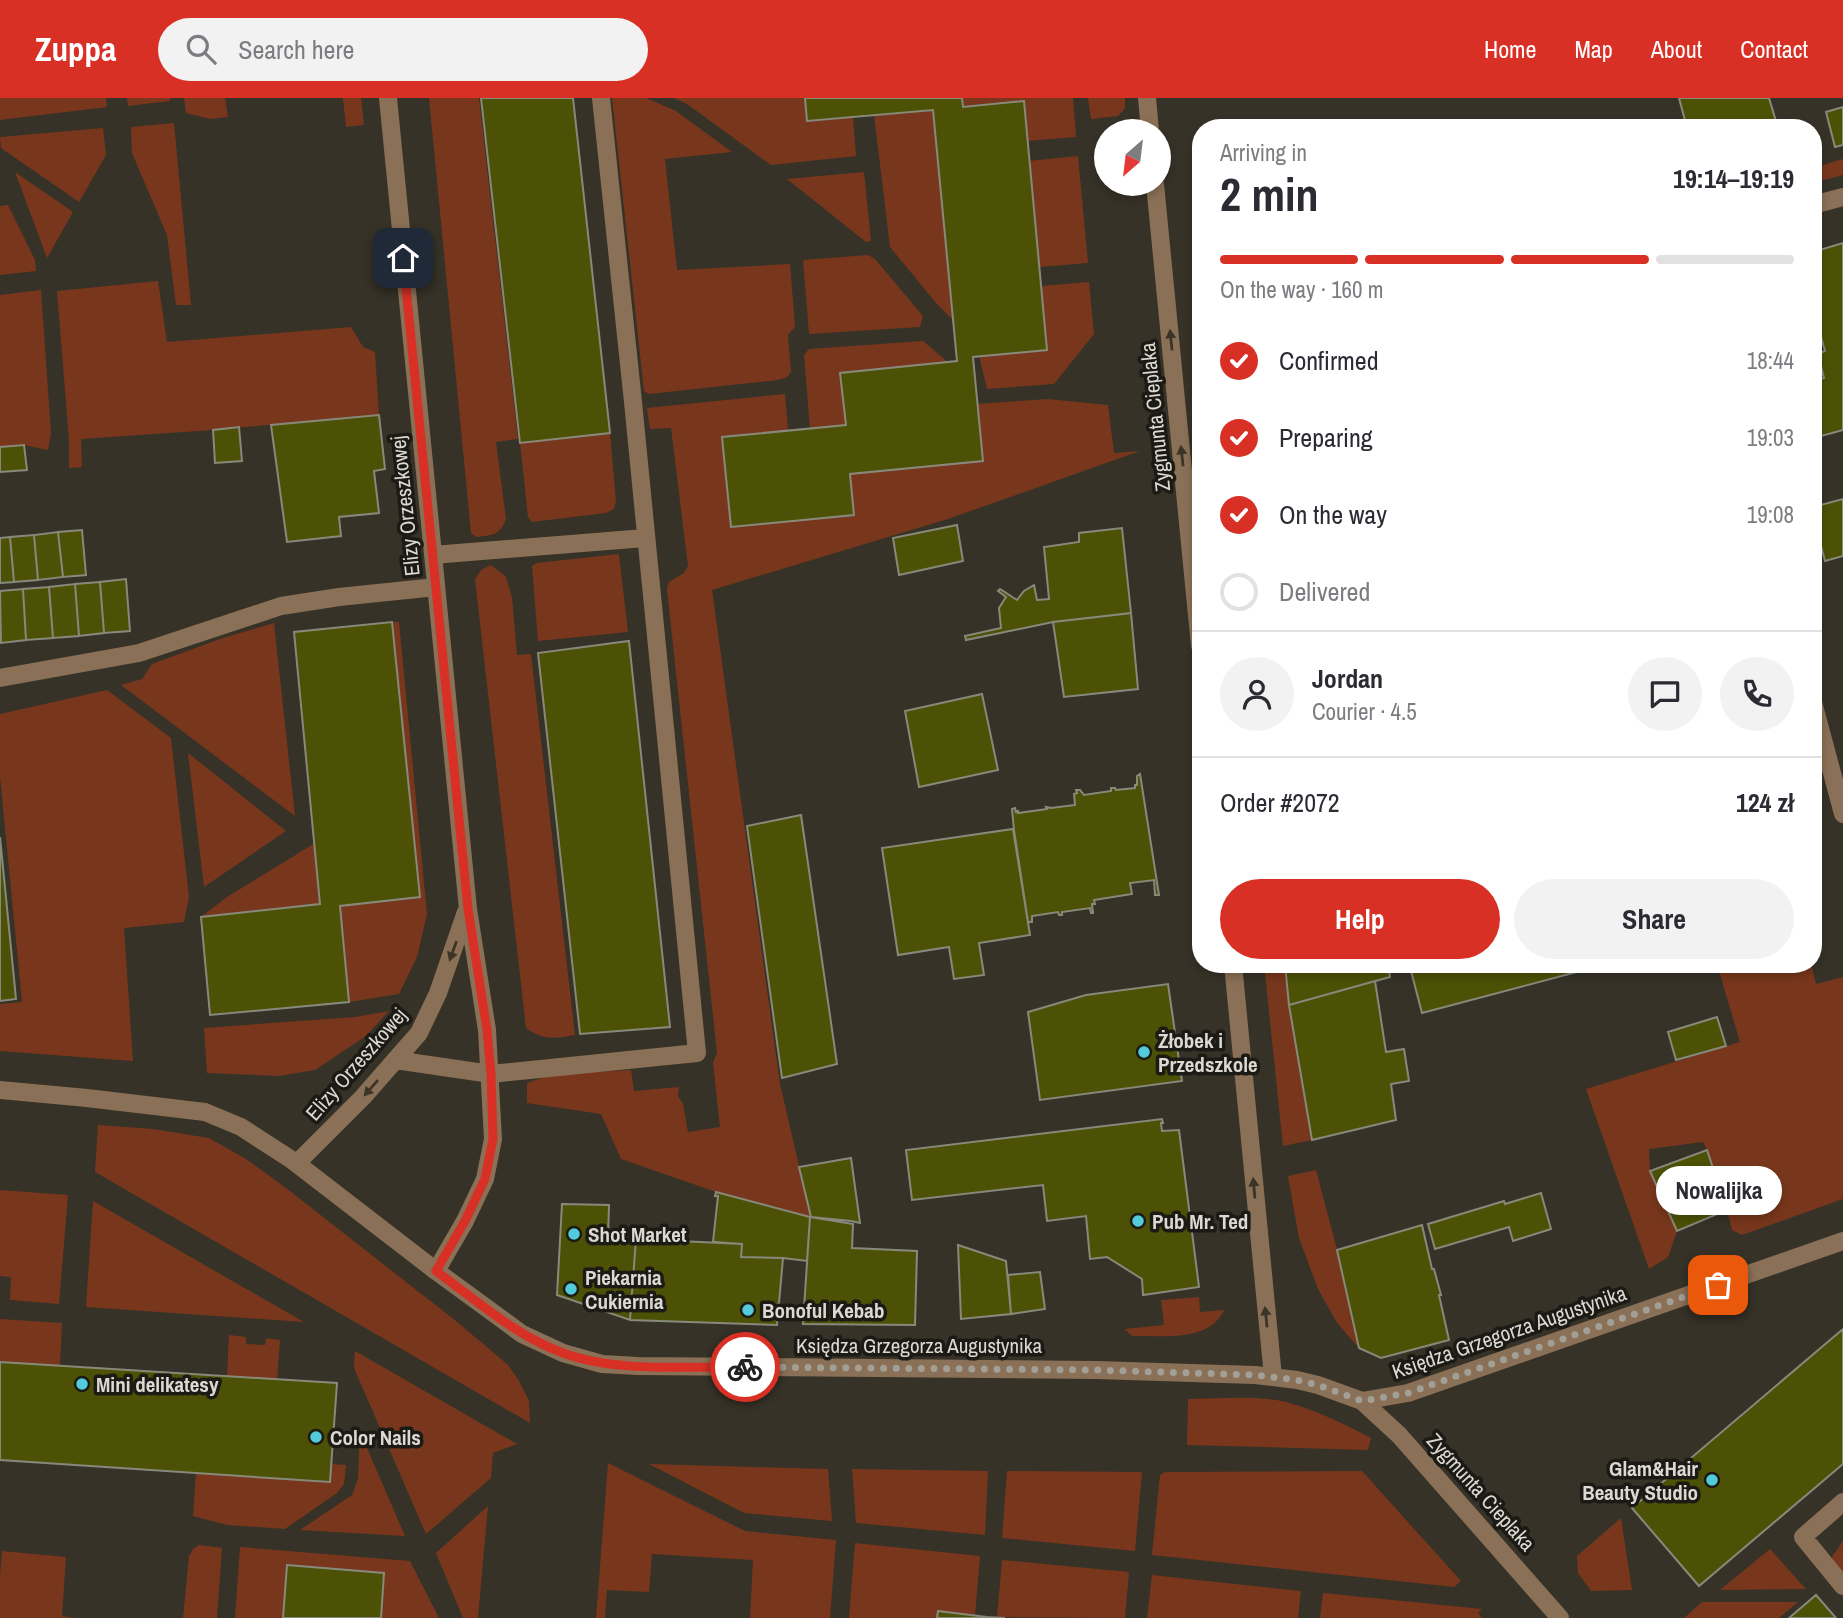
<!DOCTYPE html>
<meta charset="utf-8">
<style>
:root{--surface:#fff;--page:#f2f2f3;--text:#2b2b33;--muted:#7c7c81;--line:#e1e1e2;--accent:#d93025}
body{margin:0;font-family:"Archivo Narrow",sans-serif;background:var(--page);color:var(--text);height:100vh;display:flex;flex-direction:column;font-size:26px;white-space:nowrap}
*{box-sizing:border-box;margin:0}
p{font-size:23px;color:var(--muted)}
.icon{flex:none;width:38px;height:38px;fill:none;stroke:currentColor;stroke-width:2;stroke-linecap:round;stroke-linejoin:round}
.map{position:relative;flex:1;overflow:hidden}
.panel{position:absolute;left:1192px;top:21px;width:630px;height:854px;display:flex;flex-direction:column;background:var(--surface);border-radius:28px;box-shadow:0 4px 10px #0003}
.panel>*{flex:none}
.needle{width:46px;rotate:208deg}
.buttons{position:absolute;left:1094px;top:21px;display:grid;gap:14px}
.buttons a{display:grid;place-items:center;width:77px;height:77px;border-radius:50%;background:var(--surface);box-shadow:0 4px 10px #0003;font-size:35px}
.pin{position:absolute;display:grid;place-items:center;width:60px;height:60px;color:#fff;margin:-30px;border-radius:14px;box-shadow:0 4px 10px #0006}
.courier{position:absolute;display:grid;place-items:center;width:70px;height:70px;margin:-35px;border:5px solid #d93025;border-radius:50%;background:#fff;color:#222;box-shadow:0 2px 9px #0007}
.bubble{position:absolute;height:49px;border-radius:24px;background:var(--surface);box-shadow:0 4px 10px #0003;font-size:23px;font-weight:800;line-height:49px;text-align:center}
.overview em{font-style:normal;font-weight:800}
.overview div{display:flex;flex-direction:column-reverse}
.overview{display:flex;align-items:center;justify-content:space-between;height:119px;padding:0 28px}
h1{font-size:46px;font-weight:800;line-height:52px}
.bar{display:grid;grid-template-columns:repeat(4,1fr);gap:10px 7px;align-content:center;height:84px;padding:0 28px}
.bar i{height:9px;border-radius:5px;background:var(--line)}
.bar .active{background:var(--accent)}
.bar p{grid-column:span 4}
.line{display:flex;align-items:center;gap:18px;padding:0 28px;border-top:2px solid var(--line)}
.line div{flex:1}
.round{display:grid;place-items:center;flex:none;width:74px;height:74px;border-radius:37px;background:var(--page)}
ol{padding:0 28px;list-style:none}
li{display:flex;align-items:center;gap:21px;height:77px}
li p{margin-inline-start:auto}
li .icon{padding:7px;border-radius:50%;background:var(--accent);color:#fff;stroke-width:4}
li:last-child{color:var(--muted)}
li i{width:38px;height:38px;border:4px solid var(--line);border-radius:50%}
.action{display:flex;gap:14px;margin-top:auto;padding:14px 28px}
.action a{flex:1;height:80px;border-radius:42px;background:var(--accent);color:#fff;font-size:28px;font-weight:800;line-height:80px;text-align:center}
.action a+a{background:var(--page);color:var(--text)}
header{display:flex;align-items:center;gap:42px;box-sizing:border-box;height:98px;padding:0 35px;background:var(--accent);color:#fff}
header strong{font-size:33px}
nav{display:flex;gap:38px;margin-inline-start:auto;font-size:24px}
.search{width:490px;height:63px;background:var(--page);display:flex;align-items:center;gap:18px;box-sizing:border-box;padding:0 24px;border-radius:38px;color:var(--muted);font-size:26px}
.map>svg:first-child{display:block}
.green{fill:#78371c}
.building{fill:#4d5106;stroke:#87897b;stroke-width:2}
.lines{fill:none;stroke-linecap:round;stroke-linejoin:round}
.minor{stroke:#8a7056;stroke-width:18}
.oneway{fill:#3d3428}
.done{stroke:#a29f96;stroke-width:7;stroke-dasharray:0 12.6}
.route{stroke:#d93025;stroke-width:9}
.poi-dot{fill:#53cbda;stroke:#1c1a15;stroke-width:2.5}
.labels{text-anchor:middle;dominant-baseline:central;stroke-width:7;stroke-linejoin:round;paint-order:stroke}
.street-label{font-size:21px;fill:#dcd9d2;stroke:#1c1a15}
.poi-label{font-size:21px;font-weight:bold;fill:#dcd9d2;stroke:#1c1a15;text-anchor:start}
</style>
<header>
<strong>Zuppa</strong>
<div class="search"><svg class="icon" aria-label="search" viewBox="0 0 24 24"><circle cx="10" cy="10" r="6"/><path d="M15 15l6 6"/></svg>Search here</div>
<nav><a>Home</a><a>Map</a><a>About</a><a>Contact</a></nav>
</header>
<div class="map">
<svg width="1843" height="1520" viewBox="0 0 1843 1520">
<rect width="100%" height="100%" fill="#363227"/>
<!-- green -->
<path class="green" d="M 0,0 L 106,0 L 107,9 L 0,22 Z
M 127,0 L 170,0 L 170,3 L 128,8 Z
M 184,0 L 225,0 L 228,19 L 210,21 L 186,15 Z
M 343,0 L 361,0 L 364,27 L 346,29 Z
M 429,0 L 479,0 L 518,341 L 496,344 L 506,421 C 500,438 492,437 476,439 L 471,435 Z
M 612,0 L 646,0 L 676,13 L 732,54 L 665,61 L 677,172 L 790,166 L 795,229 L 788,237 L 791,274 L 787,279 L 778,282 L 649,296 L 644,293 Z
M 674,0 L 805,0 L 808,23 L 853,19 L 856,58 L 771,67 L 687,6 Z
M 962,0 L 1073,0 L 1076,39 L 1027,43 L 1023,3 L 963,9 Z
M 1088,0 L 1125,0 L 1125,10 L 1118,18 L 1091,21 Z
M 933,12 L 953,222 L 936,205 L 890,149 L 874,17 Z
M 174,25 L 191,207 L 176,207 L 167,137 L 132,55 L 131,29 Z
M 103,30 L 106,57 L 79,104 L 1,50 L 0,39 Z
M 1078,58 L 1088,165 L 1039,169 L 1029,63 Z
M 1843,61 L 1843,77 L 1813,85 L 1813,70 Z
M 15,74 L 73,114 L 47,160 Z
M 864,74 L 871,143 L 866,144 L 787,81 Z
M 8,107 L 35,162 L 36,173 L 0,177 L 0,108 Z
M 868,157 L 875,161 L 923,218 L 920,229 L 809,236 L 803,162 Z
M 158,183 L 167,244 L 351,229 L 363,249 L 375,254 L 379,317 L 213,332 L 81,341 L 82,369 L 69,370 L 69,342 L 57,193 Z
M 1089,184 L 1094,236 L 1054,286 L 987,291 L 979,258 L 1041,188 Z
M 41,192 L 51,335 L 48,352 L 24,347 L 0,349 L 0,197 Z
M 923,243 L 949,265 L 840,275 L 846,327 L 810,330 L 804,257 L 809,251 Z
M 785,296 L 788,332 L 722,339 L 731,429 L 854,417 L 850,376 L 983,363 L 977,306 L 1047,301 L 1108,307 L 1114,355 L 1140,353 L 948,421 L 712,492 L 780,986 L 811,1119 L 810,1119 L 716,1094 L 621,1061 L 601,1016 L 527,1005 L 527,985 L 553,976 L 631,972 L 634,993 L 679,989 L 678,998 L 683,1006 L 688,1034 L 720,1029 L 713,965 L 717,955 L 667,491 L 669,484 L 684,475 L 688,468 L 671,330 L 650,331 L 647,310 Z
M 610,335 L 616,403 L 614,411 L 606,415 L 532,424 L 528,419 L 520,345 Z
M 619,456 L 628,534 L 538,543 L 532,468 L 537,465 Z
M 491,467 L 506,479 L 512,500 L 517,557 L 531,556 L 575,937 C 556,941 542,942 526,930 L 475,481 L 481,472 Z
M 392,524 L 399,524 L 427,816 L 417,859 L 399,896 L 349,904 L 340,808 L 420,799 Z
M 274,525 L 295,718 L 121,587 L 142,581 L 152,566 L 220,541 Z
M 107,592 L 171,640 L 189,799 L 184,824 L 124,830 L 133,963 L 0,953 L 0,906 L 22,904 L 0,678 L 0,616 Z
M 188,655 L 286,733 L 204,789 Z
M 315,745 L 320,806 L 201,819 L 227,799 Z
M 1264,866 L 1285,866 L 1289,907 L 1312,1042 L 1283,1048 Z
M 1717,866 L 1811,866 L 1816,886 L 1843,879 L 1843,1101 L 1742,1137 L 1732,1132 L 1727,1112 L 1707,1052 L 1703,1044 L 1649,1051 L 1650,1073 L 1677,1133 L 1668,1159 L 1649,1171 L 1586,991 L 1740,944 Z
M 389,913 L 366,938 L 315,972 L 279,978 L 207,975 L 204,930 L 355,919 Z
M 98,1027 L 153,1031 L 209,1040 L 246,1061 L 286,1090 L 456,1223 L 507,1266 L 518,1281 L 529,1303 L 530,1325 L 95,1074 Z
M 1316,1072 L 1339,1159 L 1359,1250 L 1337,1225 L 1318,1191 L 1299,1140 L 1288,1078 Z
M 0,1092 L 68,1097 L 59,1206 L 10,1202 L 11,1179 L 0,1178 Z
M 93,1103 L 304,1224 L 86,1209 Z
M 1199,1199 L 1200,1214 L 1224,1212 C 1209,1245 1163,1237 1132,1238 L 1125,1231 L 1164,1227 L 1161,1202 Z
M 0,1221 L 62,1225 L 60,1268 L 0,1264 Z
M 229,1237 L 246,1239 L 246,1246 L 265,1247 L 266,1240 L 280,1242 L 277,1282 L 227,1278 Z
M 355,1253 L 517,1346 L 493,1355 L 491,1380 L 426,1436 L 354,1270 Z
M 1188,1301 C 1220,1301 1254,1297 1286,1304 C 1316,1312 1344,1326 1371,1340 L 1368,1352 L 1187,1347 Z
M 360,1334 L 405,1438 L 300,1432 L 352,1397 L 358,1381 Z
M 608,1365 L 745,1433 L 836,1442 L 830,1520 L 750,1520 L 753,1462 L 652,1456 L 649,1494 L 607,1492 L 605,1520 L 596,1520 Z
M 331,1366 L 346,1367 L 344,1386 L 337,1395 L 285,1431 L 227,1427 L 193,1418 L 196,1375 Z
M 649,1366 L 828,1371 L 832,1423 L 744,1415 Z
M 852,1371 L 988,1373 L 985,1437 L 856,1425 Z
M 1007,1373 L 1142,1374 L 1135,1453 L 1002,1440 Z
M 1362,1373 L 1461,1483 L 1454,1489 L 1152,1457 L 1160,1377 L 1165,1374 Z
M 488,1408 L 478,1520 L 463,1520 L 436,1455 Z
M 1621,1420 L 1632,1492 L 1591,1493 L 1578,1475 L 1577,1458 Z
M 1843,1443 L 1843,1480 L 1835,1469 L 1832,1459 Z
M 855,1445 L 980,1458 L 975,1517 L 938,1513 L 937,1520 L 849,1520 Z
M 199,1447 L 222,1450 L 217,1520 L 183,1520 L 189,1458 L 193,1451 Z
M 240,1449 L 410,1463 L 439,1520 L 381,1520 L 384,1475 L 287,1468 L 283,1520 L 235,1520 Z
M 1770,1451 L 1806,1491 L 1720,1492 Z
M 2,1453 L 66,1459 L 62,1518 L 75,1520 L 0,1520 L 0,1478 Z
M 1002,1462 L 1129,1474 L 1125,1520 L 997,1519 Z
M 1152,1477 L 1301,1493 L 1298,1520 L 1147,1520 Z
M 1323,1495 L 1482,1511 L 1478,1515 L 1482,1520 L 1320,1520 Z
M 1702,1504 L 1798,1504 L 1779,1520 L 1684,1520 Z"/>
<!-- building -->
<path class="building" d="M 481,0 L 573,0 L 610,335 L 520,345 Z
M 805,0 L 962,0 L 963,9 L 1024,3 L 1047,252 L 973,259 L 983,363 L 850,376 L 854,417 L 731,429 L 722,339 L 846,327 L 840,275 L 957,263 L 933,12 L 807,23 Z
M 1679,0 L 1769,0 L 1778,30 L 1687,30 Z
M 1843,9 L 1843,47 L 1835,49 L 1826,14 Z
M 1843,145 L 1843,332 L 1814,340 L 1813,283 L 1824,280 L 1818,256 L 1825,253 L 1820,235 L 1813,236 L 1813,154 Z
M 379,317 L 385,371 L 374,373 L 379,415 L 339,419 L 341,438 L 287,444 L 271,327 Z
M 239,329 L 242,363 L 215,365 L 213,332 Z
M 24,347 L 27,372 L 0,374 L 0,349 Z
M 1843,401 L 1843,458 L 1825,463 L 1813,416 L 1813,409 Z
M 957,427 L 963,463 L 899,477 L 893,440 Z
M 1122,430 L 1131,515 L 1053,524 L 966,542 L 965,538 L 1001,530 L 999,510 L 1006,499 L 998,493 L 1000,491 L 1017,502 L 1024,493 L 1034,487 L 1037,502 L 1049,501 L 1044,449 L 1079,444 L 1079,435 Z
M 82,432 L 86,477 L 63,479 L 58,434 Z
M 58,434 L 63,479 L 38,482 L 34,437 Z
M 34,437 L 38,482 L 14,484 L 10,439 Z
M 10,439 L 14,484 L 0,485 L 0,440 Z
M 126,481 L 130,533 L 104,535 L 100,484 Z
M 100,484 L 104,535 L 79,538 L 75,486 Z
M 75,486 L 79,538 L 53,540 L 49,489 Z
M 49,489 L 53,540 L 26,542 L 23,491 Z
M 23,491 L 26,542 L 1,545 L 0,493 Z
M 1131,515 L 1138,591 L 1064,599 L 1053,524 Z
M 392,524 L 420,799 L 340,808 L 349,904 L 210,917 L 201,819 L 320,806 L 294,534 Z
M 629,543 L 670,929 L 580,936 L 538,555 Z
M 982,596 L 998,672 L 919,689 L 905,613 Z
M 1140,676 L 1159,797 L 1155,797 L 1154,782 L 1130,785 L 1132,796 L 1094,802 L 1095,806 L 1092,806 L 1093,815 L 1091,815 L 1090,810 L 1062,814 L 1062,817 L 1059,817 L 1058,814 L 1032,818 L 1032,824 L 1028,824 L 1014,732 L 1012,711 L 1015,710 L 1016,714 L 1018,713 L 1018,715 L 1047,711 L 1046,709 L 1051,710 L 1075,707 L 1074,696 L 1077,695 L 1076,692 L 1080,692 L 1084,697 L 1111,693 L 1111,690 L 1115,690 L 1116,692 L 1135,690 L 1135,687 L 1137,687 L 1137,678 Z
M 801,717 L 837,966 L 782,980 L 747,728 Z
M 1013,731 L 1030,837 L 979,845 L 984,877 L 954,881 L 949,849 L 898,857 L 882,750 Z
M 0,739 L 16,901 L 0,903 Z
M 1285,866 L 1388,866 L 1390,879 L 1289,907 Z
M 1421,866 L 1587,866 L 1588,871 L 1422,915 L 1410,869 Z
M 1375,883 L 1386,954 L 1404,951 L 1409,983 L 1391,986 L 1396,1022 L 1312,1042 L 1289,907 Z
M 1168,886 L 1182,983 L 1040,1002 L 1028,914 L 1086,897 Z
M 1717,919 L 1726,948 L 1676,962 L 1668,934 Z
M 1162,1021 L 1163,1025 L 1161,1025 L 1162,1033 L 1179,1032 L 1199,1189 L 1143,1197 L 1142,1181 L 1107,1159 L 1090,1161 L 1086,1118 L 1047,1123 L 1043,1087 L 912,1102 L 906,1052 Z
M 1707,1052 L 1727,1112 L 1677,1133 L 1650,1073 Z
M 851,1060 L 860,1125 L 851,1123 L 811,1119 L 799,1069 Z
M 716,1094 L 810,1119 L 807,1163 L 783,1160 L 741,1159 L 742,1146 L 713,1144 L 718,1098 L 715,1098 Z
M 1541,1095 L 1551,1131 L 1513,1143 L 1509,1129 L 1435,1151 L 1428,1126 L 1504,1103 L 1505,1106 Z
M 562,1106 L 609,1107 L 608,1140 L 636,1141 L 630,1222 L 557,1197 Z
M 810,1119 L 853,1126 L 852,1150 L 917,1153 L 915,1227 L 803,1226 Z
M 1422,1127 L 1432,1171 L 1434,1171 L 1441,1197 L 1439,1197 L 1449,1242 L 1381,1260 L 1359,1250 L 1337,1152 Z
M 636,1141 L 742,1146 L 741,1159 L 783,1160 L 777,1227 L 630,1222 Z
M 958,1147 L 1006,1163 L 1011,1216 L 961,1221 Z
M 1040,1174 L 1045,1211 L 1011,1216 L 1008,1177 Z
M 1843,1231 L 1843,1366 L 1699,1488 L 1632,1410 Z
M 0,1264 L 337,1285 L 330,1384 L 0,1362 Z
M 287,1467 L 384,1475 L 381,1520 L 283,1520 Z
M 1816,1497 L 1836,1520 L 1789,1520 Z
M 938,1513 L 987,1519 L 1005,1520 L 937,1520 Z"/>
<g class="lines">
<!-- minor -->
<path class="minor" d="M 388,0 L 468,811 L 487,932 L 493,1041 L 485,1081 L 465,1123 L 436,1173
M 1147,0 L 1150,33
M 1155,86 L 1200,548
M 1813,107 L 1843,99
M 433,457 L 645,440
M 0,580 L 139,555 L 281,508 L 339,499 L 436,489
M 1813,604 L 1843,716
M 1233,866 L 1273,1279
M 395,962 L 491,976 L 697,955 L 633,304 L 601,0
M 0,992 L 87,1000 L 205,1014 L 241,1029 L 292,1062 L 436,1173 L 522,1236 L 563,1255 L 602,1266 L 638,1268 L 1096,1272 L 1255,1277 L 1297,1282 L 1318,1287 L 1362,1303 L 1408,1295 L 1843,1143
M 297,1065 L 363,999 L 419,935 L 438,895 L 466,814
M 1362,1303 L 1399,1337 L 1560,1520
M 1843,1404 L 1803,1439 L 1843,1488"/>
</g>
<!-- one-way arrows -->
<defs><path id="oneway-solid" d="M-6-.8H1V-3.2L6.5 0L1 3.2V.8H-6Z" transform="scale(1.75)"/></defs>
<g class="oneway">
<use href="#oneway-solid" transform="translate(1171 242) rotate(-96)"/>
<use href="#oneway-solid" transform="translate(1182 358) rotate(-96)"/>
<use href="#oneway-solid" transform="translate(453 853) rotate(110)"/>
<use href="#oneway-solid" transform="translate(371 990) rotate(131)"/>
<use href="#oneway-solid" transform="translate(1254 1090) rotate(-95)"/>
<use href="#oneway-solid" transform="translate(1266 1219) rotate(-96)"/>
</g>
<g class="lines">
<!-- done -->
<path class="done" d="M 745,1269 L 1096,1272 L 1255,1277 L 1297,1282 L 1318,1287 L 1362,1303 L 1408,1295 L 1718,1187"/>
<!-- route -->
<path class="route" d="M 403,160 L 468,811 L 487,932 L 491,976 L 493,1041 L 485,1081 L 465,1123 L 436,1173 C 476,1202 516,1238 563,1255 C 617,1275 688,1268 745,1269"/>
</g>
<!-- markers -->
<g class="poi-dot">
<circle cx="1144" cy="954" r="7"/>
<circle cx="1138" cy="1123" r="7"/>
<circle cx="574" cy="1136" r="7"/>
<circle cx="571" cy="1191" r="7"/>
<circle cx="748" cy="1212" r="7"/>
<circle cx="82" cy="1286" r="7"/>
<circle cx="316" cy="1339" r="7"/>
<circle cx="1712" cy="1382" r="7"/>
</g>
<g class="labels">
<!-- street labels -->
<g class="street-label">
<text transform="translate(1155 319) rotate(-96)">Zygmunta Cieplaka</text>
<text transform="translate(405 408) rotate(-96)">Elizy Orzeszkowej</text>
<text transform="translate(356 966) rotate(-49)">Elizy Orzeszkowej</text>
<text transform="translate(1509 1234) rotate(-19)">Księdza Grzegorza Augustynika</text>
<text x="919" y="1247">Księdza Grzegorza Augustynika</text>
<text transform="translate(1481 1394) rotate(48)">Zygmunta Cieplaka</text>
</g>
<!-- poi labels -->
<g class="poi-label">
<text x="1158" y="942">Żłobek i<tspan x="1158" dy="24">Przedszkole</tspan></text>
<text x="1152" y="1123">Pub Mr. Ted</text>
<text x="588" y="1136">Shot Market</text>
<text x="585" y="1179">Piekarnia<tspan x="585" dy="24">Cukiernia</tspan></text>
<text x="762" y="1212">Bonoful Kebab</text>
<text x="96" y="1286">Mini delikatesy</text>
<text x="330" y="1339">Color Nails</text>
<text x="1698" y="1370" text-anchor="end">Glam&amp;Hair<tspan x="1698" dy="24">Beauty Studio</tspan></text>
</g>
</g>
</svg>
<div class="buttons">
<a><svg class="needle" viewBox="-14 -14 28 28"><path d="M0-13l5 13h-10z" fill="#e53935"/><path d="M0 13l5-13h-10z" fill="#7c7c81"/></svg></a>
</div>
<div class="pin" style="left:1718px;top:1187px;background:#ea580c"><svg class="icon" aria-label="bag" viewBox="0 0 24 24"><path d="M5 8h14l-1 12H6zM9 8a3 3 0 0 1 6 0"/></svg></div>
<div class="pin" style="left:403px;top:160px;background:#1f2937"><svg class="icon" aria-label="home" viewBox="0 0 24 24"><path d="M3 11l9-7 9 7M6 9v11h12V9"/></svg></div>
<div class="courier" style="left:745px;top:1269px"><svg class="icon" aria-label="bike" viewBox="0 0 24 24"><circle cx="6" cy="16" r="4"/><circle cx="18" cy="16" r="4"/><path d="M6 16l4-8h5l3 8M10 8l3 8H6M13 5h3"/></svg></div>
<div class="bubble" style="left:1656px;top:1068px;width:126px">Nowalijka</div>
<section class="panel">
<div class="overview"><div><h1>2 min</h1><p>Arriving in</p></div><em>19:14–19:19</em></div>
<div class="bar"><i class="active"></i><i class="active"></i><i class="active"></i><i></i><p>On the way · 160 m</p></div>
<ol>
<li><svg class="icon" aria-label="check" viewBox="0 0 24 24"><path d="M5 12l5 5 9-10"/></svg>Confirmed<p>18:44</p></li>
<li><svg class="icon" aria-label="check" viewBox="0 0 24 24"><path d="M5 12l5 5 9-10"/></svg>Preparing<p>19:03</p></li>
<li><svg class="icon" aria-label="check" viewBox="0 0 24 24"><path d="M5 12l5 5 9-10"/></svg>On the way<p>19:08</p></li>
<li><i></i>Delivered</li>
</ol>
<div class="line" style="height:126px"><a class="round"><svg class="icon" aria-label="person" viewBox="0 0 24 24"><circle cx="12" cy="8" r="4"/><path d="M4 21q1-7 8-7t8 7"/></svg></a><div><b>Jordan</b><p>Courier · 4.5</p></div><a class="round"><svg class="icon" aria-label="chat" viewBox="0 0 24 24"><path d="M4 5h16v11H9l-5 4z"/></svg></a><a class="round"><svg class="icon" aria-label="phone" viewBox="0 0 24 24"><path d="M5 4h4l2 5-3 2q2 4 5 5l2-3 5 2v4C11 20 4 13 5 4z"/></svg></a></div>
<div class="line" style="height:91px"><div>Order #2072</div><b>124 zł</b></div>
<div class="action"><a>Help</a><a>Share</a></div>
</section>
</div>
